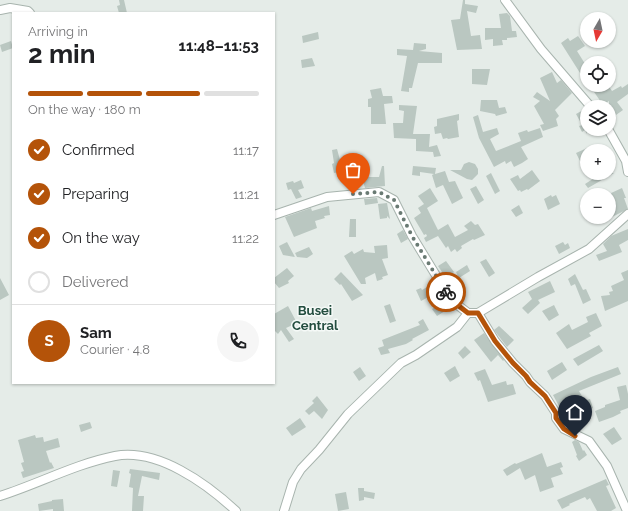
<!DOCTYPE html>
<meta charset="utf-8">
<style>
:root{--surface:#fff;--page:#f6f6f6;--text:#202124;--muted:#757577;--line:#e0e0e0;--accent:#b45309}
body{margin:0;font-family:Raleway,sans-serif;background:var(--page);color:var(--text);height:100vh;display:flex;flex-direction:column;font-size:15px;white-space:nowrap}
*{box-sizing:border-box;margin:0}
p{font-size:13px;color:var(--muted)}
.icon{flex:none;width:22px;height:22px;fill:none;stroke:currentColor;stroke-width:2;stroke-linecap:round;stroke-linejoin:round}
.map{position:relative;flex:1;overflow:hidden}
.side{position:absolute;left:12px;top:12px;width:263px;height:372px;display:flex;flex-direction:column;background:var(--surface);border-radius:0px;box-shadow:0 1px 3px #0004}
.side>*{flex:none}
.needle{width:26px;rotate:189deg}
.fabs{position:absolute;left:580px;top:12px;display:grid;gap:8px}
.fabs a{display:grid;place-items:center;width:36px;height:36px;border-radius:50%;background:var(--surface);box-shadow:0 1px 3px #0004;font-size:20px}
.pin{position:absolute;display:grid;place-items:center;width:34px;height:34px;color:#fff;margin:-41px -17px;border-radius:50% 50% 50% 0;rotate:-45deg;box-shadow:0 0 4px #0007}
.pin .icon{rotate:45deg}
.courier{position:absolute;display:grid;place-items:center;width:40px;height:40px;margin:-20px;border:3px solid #b45309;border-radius:50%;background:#fff;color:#222;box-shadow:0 1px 5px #0007}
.headline em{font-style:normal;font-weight:700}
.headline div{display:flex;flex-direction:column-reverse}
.headline{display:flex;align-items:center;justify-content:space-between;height:68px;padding:0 16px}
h1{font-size:26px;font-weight:700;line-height:30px}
.bar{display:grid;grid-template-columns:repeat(4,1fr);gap:6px 4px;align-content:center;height:48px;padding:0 16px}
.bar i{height:5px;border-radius:3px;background:var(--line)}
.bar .selected{background:var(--accent)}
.bar p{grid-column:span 4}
.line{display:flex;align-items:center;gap:10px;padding:0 16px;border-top:1px solid var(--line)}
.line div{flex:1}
.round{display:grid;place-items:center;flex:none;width:42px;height:42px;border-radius:21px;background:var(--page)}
ol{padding:0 16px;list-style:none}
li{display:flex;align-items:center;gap:12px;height:44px}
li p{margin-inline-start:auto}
li .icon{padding:4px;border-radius:50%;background:var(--accent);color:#fff;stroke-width:4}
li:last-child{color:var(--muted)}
li i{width:22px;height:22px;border:2px solid var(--line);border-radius:50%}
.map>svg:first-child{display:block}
.building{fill:#bac7c1}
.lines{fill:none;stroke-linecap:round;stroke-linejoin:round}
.minor-casing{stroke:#a8b4ae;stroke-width:10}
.minor{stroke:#fff;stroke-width:8}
.done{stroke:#697a73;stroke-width:4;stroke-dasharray:0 7.2}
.route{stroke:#b45309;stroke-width:5}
.labels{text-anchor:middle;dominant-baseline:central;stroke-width:3;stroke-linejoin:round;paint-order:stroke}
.quarter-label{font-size:13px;font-weight:bold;fill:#234d3f;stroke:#f5f9f7}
</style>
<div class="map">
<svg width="628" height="511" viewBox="0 0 628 511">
<rect width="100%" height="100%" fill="#e5ece8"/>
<!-- building -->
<path class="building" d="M 119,0 L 124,0 L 127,13 L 119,13 L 117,6 L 120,5 Z
M 463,0 L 465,0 L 465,4 L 478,6 L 476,13 L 467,11 L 471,36 L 480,35 L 482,49 L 457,50 L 451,20 L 460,19 Z
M 507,13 L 510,16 L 512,31 L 516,31 L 517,37 L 507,38 L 507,40 L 502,40 L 503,45 L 493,46 L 493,39 L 485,40 L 485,28 L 501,28 L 499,14 Z
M 318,32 L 319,39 L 303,43 L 302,36 Z
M 578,36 L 585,46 L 577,51 L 587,67 L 587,84 L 561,43 L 568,38 L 570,41 Z
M 11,41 L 13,48 L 2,52 L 0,45 Z
M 414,43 L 426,44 L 426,49 L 419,51 L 442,53 L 442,63 L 418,63 L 412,88 L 409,88 L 409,92 L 401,91 L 407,56 L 397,55 L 397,49 L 413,50 Z
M 312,58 L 315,66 L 302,68 L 301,60 Z
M 472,69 L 490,69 L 487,85 L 472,84 Z
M 552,72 L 557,83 L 561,80 L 572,93 L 555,110 L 559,116 L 556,119 L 558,126 L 543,131 L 540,125 L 544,124 L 534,106 L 540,101 L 533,97 L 537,92 L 550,101 L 540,78 Z
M 628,84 L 628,94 L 617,102 L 623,110 L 616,115 L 614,113 L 609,117 L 609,101 L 603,105 L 592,89 L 598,85 L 608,85 L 612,91 L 621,86 L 622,88 Z
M 381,88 L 383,96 L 392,96 L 393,103 L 384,104 L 386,124 L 371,124 L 371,107 L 368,107 L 368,99 L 372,98 L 370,90 Z
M 481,100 L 497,100 L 499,108 L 505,107 L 507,113 L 496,116 L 495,114 L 480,111 Z
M 399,105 L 417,106 L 413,134 L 430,134 L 429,147 L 437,145 L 441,156 L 434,157 L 433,152 L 416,151 L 416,139 L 394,138 L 393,123 L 403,123 L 404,111 L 399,110 Z
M 585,109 L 587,113 L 587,134 L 585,130 L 582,132 L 579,126 L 582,125 L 576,114 Z
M 459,114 L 459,120 L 457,121 L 459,137 L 448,139 L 447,138 L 443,139 L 441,133 L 435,134 L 434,127 L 437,126 L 437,119 Z
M 478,115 L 483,132 L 497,128 L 499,134 L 490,139 L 496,151 L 521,141 L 518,133 L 527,130 L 528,132 L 540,128 L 543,137 L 521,147 L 528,159 L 522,163 L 514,167 L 511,161 L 506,164 L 505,161 L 494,167 L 479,138 L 473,117 Z
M 587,148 L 587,160 L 581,163 L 576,153 Z
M 337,149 L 343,171 L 334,173 L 332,164 L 334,163 L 332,150 Z
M 469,162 L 475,164 L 478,169 L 478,174 L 472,180 L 467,179 L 450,170 L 461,170 L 464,164 Z
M 382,166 L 384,166 L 385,186 L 365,188 L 363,181 L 352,182 L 352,176 L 368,174 L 368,177 L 379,177 Z
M 413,166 L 436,168 L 435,174 L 445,171 L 449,182 L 455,181 L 463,198 L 452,204 L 443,185 L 436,188 L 432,175 L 434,174 L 420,172 L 420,176 L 412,175 Z
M 532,170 L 540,181 L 528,190 L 527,189 L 521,192 L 520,190 L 518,191 L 510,179 L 518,175 L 520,179 Z
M 491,173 L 500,191 L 495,194 L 486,176 Z
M 597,173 L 614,173 L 588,188 L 585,184 L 599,175 Z
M 301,180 L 304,188 L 298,190 L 302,197 L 296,199 L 291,189 L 288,190 L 286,183 L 293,181 L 294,183 Z
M 476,186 L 484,200 L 478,204 L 470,189 Z
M 430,188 L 438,201 L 427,208 L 438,230 L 448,224 L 455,237 L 468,230 L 464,226 L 471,221 L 475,225 L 478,224 L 485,235 L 474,240 L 473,239 L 461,246 L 462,248 L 457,252 L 455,249 L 451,252 L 448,246 L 446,248 L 438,236 L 426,242 L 424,238 L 427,236 L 426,234 L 424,235 L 414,218 L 421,213 L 418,208 L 424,204 L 418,196 Z
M 622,188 L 626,198 L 624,198 L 628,209 L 612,217 L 609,207 L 613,205 L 609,194 Z
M 551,195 L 552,197 L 556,195 L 560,204 L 548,210 L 544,199 Z
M 377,198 L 378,203 L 365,205 L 364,199 Z
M 387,203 L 390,219 L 387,216 L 387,218 L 380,219 L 378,204 Z
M 519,205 L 523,213 L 516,217 L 511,210 Z
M 329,206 L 330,215 L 324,216 L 325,218 L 315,221 L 317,228 L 294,237 L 285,217 L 311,208 L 312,211 Z
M 350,219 L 356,219 L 356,237 L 349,237 Z
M 628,229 L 628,240 L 619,245 L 622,252 L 599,261 L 596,255 L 607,251 L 603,244 L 611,236 Z
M 403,230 L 408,239 L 401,243 L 397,234 Z
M 287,242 L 295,257 L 283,255 L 279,246 Z
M 563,242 L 565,245 L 568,243 L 570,248 L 559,254 L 555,246 Z
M 387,245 L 388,258 L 382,259 L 388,275 L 382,277 L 383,279 L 377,281 L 375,273 L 365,278 L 366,284 L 361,284 L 344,256 L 352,251 L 354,254 L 363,249 L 364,252 L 375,253 L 374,246 Z
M 309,247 L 313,254 L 307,258 L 297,257 L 295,253 Z
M 486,259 L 495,273 L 489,277 L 480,262 Z
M 446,261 L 454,272 L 446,278 L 438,266 Z
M 467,265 L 470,271 L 459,278 L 456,272 Z
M 287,268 L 294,276 L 288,281 L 289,283 L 279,288 L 274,282 L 274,278 Z
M 628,270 L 628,301 L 605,311 L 601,296 L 610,295 L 609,292 L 613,291 L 611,286 L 624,280 L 621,273 Z
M 341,272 L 363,295 L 352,301 L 341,284 L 340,285 L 334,279 Z
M 575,274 L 583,290 L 586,289 L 591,300 L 583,304 L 575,284 L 571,286 L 568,279 Z
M 0,278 L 9,295 L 0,300 Z
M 550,281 L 555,292 L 538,300 L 540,303 L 528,314 L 522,308 L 532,299 L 528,292 Z
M 429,286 L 434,294 L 421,301 L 416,290 L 421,288 L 422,290 Z
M 390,304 L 396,321 L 390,323 L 384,306 Z
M 441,304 L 445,311 L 437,316 L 432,309 Z
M 554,305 L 559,315 L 549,321 L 542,311 Z
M 288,306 L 297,323 L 286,328 L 294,339 L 289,342 L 281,330 L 278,334 L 274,330 L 274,314 Z
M 596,313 L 602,326 L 589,333 L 591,336 L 567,349 L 556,333 L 569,324 L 572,330 L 588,322 L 586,317 Z
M 423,319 L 429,330 L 412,339 L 413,340 L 406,344 L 388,349 L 390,353 L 381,355 L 378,348 L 384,346 L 382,340 L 420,325 L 418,322 Z
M 499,326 L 514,340 L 507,347 L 494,330 Z
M 484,333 L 504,360 L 503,361 L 498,355 L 491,362 L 474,340 Z
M 599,345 L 603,351 L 578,366 L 573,359 Z
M 465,346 L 471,352 L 463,359 L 458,353 Z
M 562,362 L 567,370 L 552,380 L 547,371 Z
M 455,366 L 460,376 L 450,382 L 444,373 Z
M 360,367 L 366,376 L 359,381 L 353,372 Z
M 618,367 L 621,374 L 579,391 L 583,398 L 568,405 L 568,407 L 560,408 L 553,395 L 591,377 Z
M 485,369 L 492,385 L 506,381 L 507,385 L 513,384 L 516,394 L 488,402 L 480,380 L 478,381 L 474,373 Z
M 626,385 L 628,394 L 628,408 L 620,411 L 621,413 L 613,417 L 599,422 L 595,411 L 605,407 L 605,405 L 620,400 L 617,387 Z
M 317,396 L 328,410 L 322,419 L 314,411 L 309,415 L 305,411 L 314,403 L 312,401 Z
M 590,399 L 593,408 L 583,412 L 580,402 Z
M 300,418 L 306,427 L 292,436 L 286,428 Z
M 90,422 L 92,428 L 81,432 L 79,425 Z
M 614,427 L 622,439 L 612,445 L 603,434 Z
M 35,435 L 36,438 L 43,437 L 44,442 L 58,438 L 60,447 L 46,451 L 50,463 L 51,462 L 54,468 L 23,478 L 21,472 L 24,471 L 21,463 L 24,462 L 18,440 Z
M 575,440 L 579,442 L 583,451 L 584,450 L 587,455 L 579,461 L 576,456 L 577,455 L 572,442 Z
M 542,453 L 547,467 L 561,462 L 563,467 L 560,468 L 563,474 L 551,478 L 554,487 L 540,492 L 535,475 L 525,480 L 520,468 L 507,476 L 503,470 L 515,463 L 516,464 Z
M 130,469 L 160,473 L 159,480 L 142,476 L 138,496 L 144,496 L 143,511 L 132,511 L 133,488 L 129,487 L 131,474 L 129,473 Z
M 113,470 L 120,471 L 117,487 L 111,486 Z
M 606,479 L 609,485 L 606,486 L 616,508 L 611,511 L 597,511 L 590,498 L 587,500 L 585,497 L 569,504 L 570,505 L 562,509 L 557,500 Z
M 358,488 L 364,488 L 364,491 L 375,493 L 374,499 L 364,497 L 364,500 L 359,501 Z
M 346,492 L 349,509 L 338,511 L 335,494 Z
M 63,499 L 64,511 L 53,511 L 53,509 L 39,511 L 38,504 L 52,501 L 52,500 Z"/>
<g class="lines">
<defs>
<path id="minor" d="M 505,0 L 541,49 L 591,107
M 0,10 L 10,8 L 28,11 L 30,13
M 608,129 L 626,161 L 628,172
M 274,215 L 327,197 L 379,192 L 394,200 L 412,236 L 451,300 L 468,313
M 478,313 L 495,341 L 513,363 L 526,376 L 530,382 L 545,396 L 556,413 L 556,418 L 564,429 L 589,441 L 607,466 L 627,511
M 0,496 C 38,484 75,464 115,456 C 158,448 207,484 236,511
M 284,511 L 293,482 L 301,469 L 319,450 L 348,414 L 401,363 L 416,355 L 457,327 L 468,313 L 478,313 L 538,277 L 589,249 L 628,214"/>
</defs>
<!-- minor casing -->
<use href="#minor" class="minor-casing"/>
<!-- minor -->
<use href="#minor" class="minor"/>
</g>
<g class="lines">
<!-- done -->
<path class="done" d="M 353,194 L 379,192 L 394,200 L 412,236 L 446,292"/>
<!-- route -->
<path class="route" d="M 446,292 L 451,300 L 468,313 L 478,313 L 495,341 L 513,363 L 526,376 L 530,382 L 545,396 L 556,413 L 556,418 L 564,429 L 575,436"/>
</g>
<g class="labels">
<!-- quarter labels -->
<g class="quarter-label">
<text x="315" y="310">Busei<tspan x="315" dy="15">Central</tspan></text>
</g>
</g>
</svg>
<div class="fabs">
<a><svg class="needle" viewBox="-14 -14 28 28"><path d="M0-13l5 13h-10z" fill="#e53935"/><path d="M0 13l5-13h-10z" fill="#757577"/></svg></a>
<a><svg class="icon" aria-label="locate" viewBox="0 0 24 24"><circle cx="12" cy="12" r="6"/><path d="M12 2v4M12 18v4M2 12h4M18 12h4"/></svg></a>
<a><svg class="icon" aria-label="layers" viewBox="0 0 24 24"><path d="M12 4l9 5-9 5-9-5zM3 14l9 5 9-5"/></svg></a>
<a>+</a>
<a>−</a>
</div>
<div class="pin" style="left:353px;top:194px;background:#ea580c"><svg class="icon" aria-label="bag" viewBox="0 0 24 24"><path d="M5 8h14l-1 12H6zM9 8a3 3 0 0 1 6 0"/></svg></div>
<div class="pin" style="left:575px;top:436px;background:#1f2937"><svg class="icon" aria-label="home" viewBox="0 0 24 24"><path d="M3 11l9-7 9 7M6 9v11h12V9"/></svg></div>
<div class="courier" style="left:446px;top:292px"><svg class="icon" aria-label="bike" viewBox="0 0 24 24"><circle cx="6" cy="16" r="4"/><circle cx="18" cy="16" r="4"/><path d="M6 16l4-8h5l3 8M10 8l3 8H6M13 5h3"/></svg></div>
<section class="side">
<div class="headline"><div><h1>2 min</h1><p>Arriving in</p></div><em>11:48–11:53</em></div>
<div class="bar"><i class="selected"></i><i class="selected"></i><i class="selected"></i><i></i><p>On the way · 180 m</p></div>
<ol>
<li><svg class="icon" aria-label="check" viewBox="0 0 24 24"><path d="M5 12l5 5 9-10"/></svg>Confirmed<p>11:17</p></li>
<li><svg class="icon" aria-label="check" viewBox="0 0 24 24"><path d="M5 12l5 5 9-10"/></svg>Preparing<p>11:21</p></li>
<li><svg class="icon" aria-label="check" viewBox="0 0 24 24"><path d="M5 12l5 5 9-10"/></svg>On the way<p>11:22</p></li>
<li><i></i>Delivered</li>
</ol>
<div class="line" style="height:72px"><b class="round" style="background:var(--accent);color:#fff">S</b><div><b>Sam</b><p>Courier · 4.8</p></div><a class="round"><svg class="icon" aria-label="phone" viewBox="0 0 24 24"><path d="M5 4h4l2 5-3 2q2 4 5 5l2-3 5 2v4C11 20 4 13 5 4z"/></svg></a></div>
</section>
</div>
